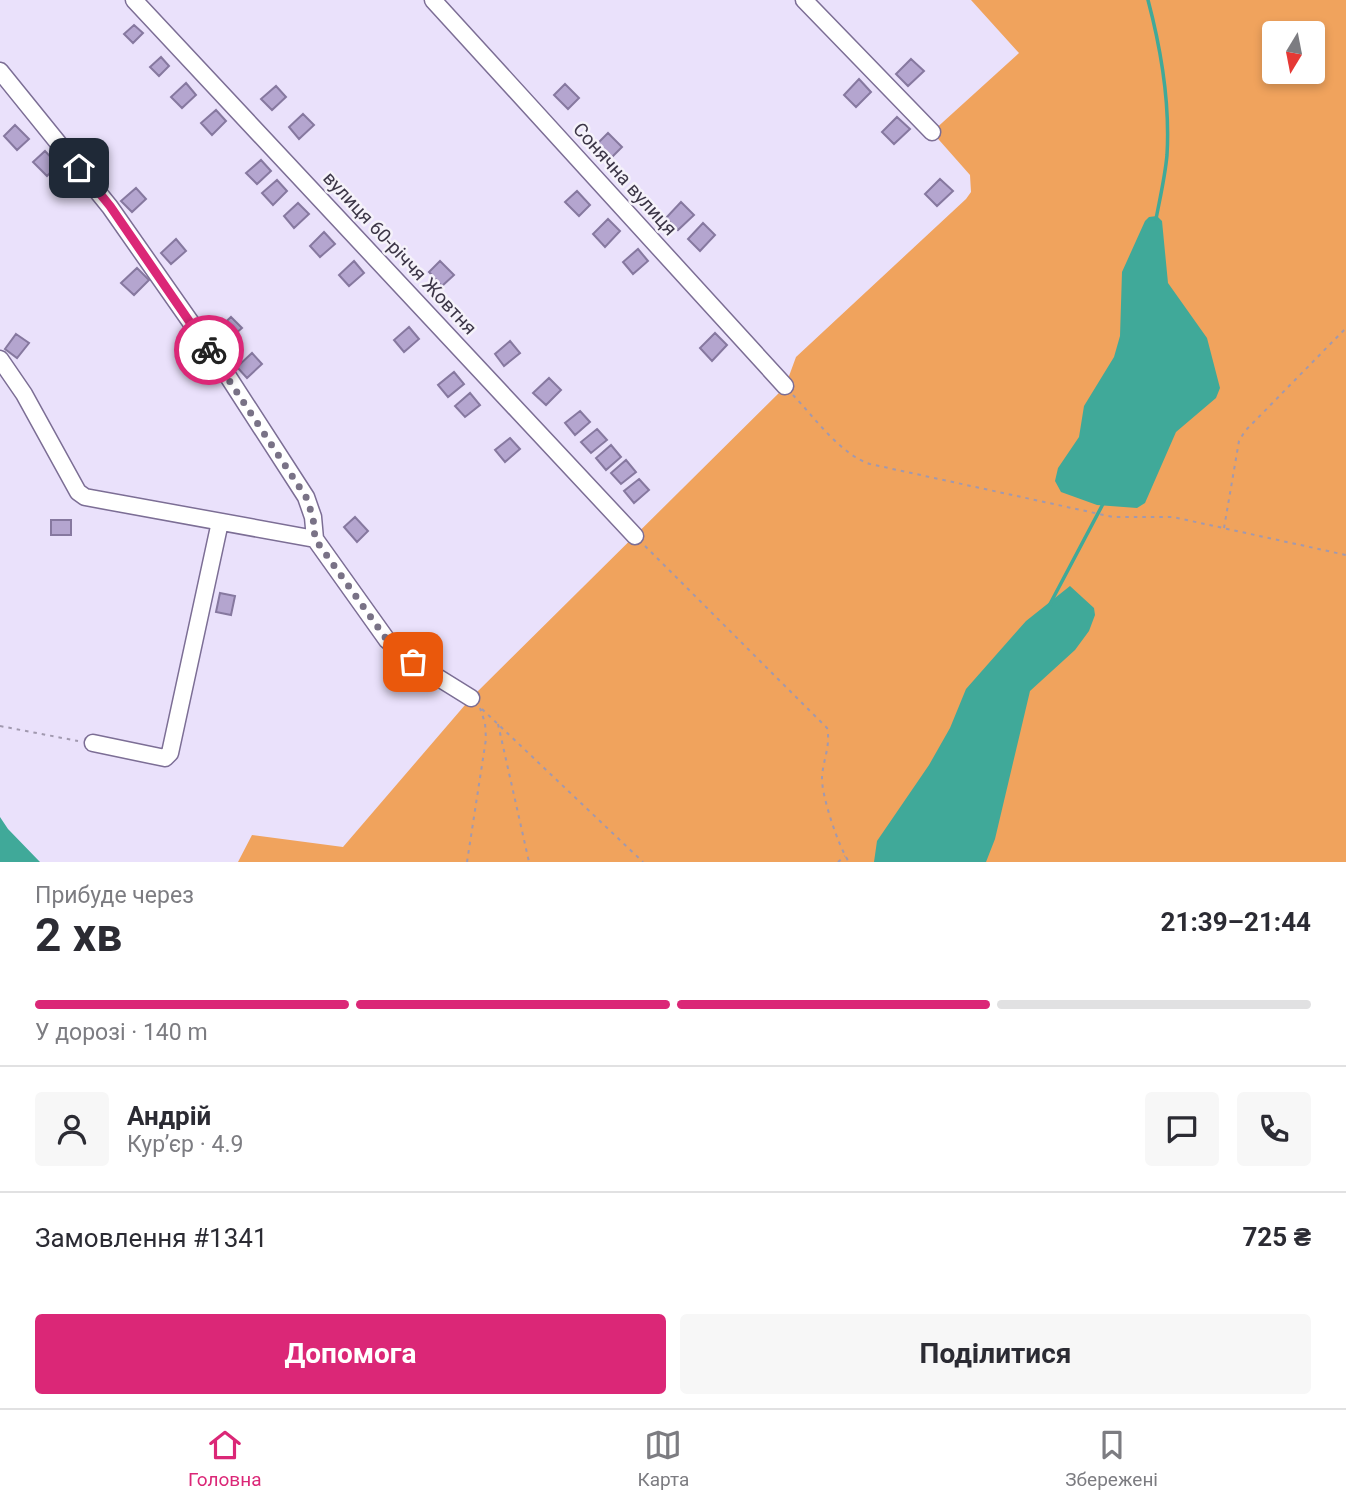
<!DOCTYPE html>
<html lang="uk">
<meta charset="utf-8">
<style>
:root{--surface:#fff;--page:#f7f7f7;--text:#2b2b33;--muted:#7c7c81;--line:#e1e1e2;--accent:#db2777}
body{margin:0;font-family:Roboto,sans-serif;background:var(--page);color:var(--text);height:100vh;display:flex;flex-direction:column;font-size:26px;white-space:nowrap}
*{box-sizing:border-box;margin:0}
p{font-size:23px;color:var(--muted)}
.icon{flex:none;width:38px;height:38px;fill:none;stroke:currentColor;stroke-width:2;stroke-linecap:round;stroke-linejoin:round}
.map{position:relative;height:862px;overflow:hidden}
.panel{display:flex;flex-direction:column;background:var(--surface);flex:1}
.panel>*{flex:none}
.needle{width:46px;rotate:190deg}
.buttons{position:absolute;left:1262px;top:21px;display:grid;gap:14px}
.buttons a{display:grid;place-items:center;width:63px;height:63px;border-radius:7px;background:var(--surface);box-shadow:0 4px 10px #0003;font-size:35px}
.pin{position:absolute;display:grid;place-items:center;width:60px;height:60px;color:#fff;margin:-30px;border-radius:14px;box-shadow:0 4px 10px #0006}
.courier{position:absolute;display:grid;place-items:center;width:70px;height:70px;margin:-35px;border:5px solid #db2777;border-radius:50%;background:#fff;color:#222;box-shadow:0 2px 9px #0007}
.overview em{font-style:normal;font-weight:700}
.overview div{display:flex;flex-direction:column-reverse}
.overview{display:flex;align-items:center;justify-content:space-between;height:119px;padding:0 35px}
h1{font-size:46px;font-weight:700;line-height:52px}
.bar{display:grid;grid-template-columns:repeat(4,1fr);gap:10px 7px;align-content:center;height:84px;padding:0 35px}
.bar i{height:9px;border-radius:5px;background:var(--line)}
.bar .selected{background:var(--accent)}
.bar p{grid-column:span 4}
.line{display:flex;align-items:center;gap:18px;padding:0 35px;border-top:2px solid var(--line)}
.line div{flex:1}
.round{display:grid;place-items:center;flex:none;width:74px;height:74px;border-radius:7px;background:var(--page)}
.action{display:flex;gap:14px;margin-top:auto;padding:14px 35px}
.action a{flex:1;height:80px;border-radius:7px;background:var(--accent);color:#fff;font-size:28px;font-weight:700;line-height:80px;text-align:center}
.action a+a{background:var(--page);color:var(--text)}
.dock{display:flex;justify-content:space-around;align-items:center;height:98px;border-top:2px solid var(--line);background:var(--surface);font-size:19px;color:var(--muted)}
.dock a{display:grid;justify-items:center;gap:4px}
.dock .selected{color:var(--accent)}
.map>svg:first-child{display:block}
.green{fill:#f0a35d;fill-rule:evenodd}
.water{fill:#40a999}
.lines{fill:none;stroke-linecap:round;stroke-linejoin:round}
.stream{stroke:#40a999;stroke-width:3.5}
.building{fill:#b4a5cf;stroke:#86789f;stroke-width:2}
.minor-casing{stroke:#7c6e95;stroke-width:19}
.path{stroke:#a199af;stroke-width:2;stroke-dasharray:3.5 5;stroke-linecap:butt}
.minor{stroke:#fff;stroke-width:16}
.done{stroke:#797286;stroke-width:7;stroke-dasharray:0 12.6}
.route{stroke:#db2777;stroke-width:9}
.labels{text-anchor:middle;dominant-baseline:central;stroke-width:5;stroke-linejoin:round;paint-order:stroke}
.street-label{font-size:19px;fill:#3c3647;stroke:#f5f2fa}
</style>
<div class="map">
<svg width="1346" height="862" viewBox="0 0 1346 862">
<rect width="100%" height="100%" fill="#eae1fb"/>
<!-- green -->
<path class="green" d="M 971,0 L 1346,0 L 1346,862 L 238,862 L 252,835 L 343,847 L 471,698 L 785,387 L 796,357 L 966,199 L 971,192 L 970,175 L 932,132 L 1019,53 ZM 1274,33 L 1312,33 L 1312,72 L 1274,72 Z"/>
<!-- water -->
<path class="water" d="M 1157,216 L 1162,221 L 1168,283 L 1207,338 L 1220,388 L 1216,398 L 1176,432 L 1145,503 L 1137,508 L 1097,505 L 1061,492 L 1055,481 L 1058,468 L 1079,437 L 1084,406 L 1114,357 L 1120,336 L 1122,272 L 1145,221 L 1149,217 Z
M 1070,586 L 1094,608 L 1095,615 L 1089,631 L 1075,650 L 1030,691 L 995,839 L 986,862 L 874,862 L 877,841 L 929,765 L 950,728 L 966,689 L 1026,621 Z
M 0,817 L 8,829 L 40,862 L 0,862 Z"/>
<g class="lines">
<!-- stream -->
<path class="stream" d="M 1148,0 C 1161,49 1170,105 1167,155 C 1165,177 1160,198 1156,219
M 1050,604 L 1104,502"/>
</g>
<!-- building -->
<path class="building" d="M 134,25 L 143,33 L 133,43 L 124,34 Z
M 161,57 L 169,66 L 159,76 L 150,67 Z
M 911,59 L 924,71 L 908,86 L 896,74 Z
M 859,79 L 871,92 L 856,107 L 844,95 Z
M 186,83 L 196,95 L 182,108 L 171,97 Z
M 565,84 L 579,98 L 568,109 L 554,95 Z
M 276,86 L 286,97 L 272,110 L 261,99 Z
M 216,110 L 226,121 L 212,135 L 201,123 Z
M 303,114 L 314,125 L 299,139 L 289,127 Z
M 897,117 L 910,129 L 894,144 L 882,132 Z
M 15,125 L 29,139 L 17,150 L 4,136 Z
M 608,133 L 622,147 L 611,158 L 597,144 Z
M 45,151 L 58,165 L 47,176 L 33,162 Z
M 261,160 L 271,171 L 257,184 L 246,173 Z
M 940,179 L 953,191 L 937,206 L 925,194 Z
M 277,180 L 287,191 L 273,205 L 262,193 Z
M 136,188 L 146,199 L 132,212 L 121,201 Z
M 577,191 L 590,205 L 579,216 L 565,202 Z
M 681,202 L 694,215 L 678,230 L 666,218 Z
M 298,203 L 309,214 L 294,228 L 284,216 Z
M 608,219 L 620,231 L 605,247 L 593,234 Z
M 703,223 L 715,235 L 700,251 L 688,239 Z
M 324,232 L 335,244 L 320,257 L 310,246 Z
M 176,239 L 186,251 L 171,264 L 161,253 Z
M 638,249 L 648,261 L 633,274 L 623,262 Z
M 354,261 L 364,273 L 349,286 L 339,275 Z
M 440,261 L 454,275 L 442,286 L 429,272 Z
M 137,268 L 149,280 L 134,295 L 121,283 Z
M 231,317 L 242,328 L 227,341 L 217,330 Z
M 409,327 L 419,339 L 404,352 L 394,340 Z
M 715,333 L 727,345 L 712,361 L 700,348 Z
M 16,334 L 29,343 L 17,358 L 5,349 Z
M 510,341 L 520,353 L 504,366 L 495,354 Z
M 252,353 L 262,364 L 247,378 L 237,367 Z
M 454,372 L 464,384 L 448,397 L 438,385 Z
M 549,378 L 561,390 L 546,405 L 533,393 Z
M 470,393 L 480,405 L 465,417 L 455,406 Z
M 580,411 L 590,422 L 575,435 L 565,423 Z
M 597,429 L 607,440 L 591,453 L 581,442 Z
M 510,438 L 520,449 L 505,462 L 495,450 Z
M 611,445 L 621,457 L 606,470 L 596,458 Z
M 626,460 L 636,472 L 621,484 L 611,473 Z
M 639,479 L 649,490 L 634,503 L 624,491 Z
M 355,517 L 368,531 L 357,542 L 344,527 Z
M 51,520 L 71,520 L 71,535 L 51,535 Z
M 220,593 L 235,596 L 231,615 L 216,612 Z"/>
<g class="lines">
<defs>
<path id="minor" d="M 134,0 L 635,536
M 433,0 L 785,386
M 804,0 L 932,132
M 0,71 L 110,207 L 220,364 L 306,497 L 313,517 L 315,539 L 387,640 L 413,662 L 471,698
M 0,359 L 24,394 L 78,492 L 85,497 L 315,539
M 93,743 L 165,758 L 170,753 L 220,522"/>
</defs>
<!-- minor casing -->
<use href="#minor" class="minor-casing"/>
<!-- path -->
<path class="path" d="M 793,395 C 814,417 841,455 870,464 L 1113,517 L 1173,517 L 1346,555
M 1224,528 L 1239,441 L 1245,431 L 1346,328
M 645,546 L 827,728 C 831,745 823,760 822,777 C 821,795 839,848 849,862
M 482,709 L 643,862
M 498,724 L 529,862
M 0,726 L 78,741
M 467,862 L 486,739 L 485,723 L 480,708
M 838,862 L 845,856"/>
<!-- minor -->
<use href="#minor" class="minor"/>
</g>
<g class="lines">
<!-- done -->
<path class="done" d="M 209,350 L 306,497 L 313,517 L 315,539 L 387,640 L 413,662"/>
<!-- route -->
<path class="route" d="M 79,168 L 110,206 L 209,350"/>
</g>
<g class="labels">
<!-- street labels -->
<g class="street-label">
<text transform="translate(625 179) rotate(48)">Сонячна вулиця</text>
<text transform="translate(400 253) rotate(47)">вулиця 60-річчя Жовтня</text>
</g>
</g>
</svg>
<div class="buttons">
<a><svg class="needle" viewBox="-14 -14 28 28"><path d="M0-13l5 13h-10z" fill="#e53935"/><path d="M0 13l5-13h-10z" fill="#7c7c81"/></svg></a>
</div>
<div class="pin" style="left:413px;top:662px;background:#ea580c"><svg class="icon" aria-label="bag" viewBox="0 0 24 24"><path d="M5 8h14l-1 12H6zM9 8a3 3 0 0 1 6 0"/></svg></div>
<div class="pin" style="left:79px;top:168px;background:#1f2937"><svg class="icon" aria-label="home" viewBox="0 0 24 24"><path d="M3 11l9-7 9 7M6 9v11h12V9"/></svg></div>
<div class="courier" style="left:209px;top:350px"><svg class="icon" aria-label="bike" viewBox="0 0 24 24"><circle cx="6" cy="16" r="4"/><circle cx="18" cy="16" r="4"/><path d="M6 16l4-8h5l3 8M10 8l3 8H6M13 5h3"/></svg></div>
</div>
<section class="panel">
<div class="overview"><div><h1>2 хв</h1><p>Прибуде через</p></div><em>21:39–21:44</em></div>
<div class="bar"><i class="selected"></i><i class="selected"></i><i class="selected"></i><i></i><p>У дорозі · 140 m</p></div>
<div class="line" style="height:126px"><a class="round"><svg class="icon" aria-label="person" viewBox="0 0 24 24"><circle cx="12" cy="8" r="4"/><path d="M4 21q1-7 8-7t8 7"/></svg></a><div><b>Андрій</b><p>Кур’єр · 4.9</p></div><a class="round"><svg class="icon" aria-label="chat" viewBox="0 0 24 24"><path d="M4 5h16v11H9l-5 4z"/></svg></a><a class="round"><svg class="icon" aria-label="phone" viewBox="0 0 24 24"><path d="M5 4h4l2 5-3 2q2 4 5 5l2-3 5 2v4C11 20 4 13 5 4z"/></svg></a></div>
<div class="line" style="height:91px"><div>Замовлення #1341</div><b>725 ₴</b></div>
<div class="action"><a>Допомога</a><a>Поділитися</a></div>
</section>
<nav class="dock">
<a class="selected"><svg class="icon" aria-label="home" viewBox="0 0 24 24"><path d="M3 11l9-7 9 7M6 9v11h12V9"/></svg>Головна</a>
<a><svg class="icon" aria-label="map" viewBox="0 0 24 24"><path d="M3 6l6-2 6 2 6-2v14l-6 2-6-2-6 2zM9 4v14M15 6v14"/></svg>Карта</a>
<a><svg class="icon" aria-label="saved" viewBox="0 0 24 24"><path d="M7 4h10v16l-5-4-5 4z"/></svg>Збережені</a>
</nav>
